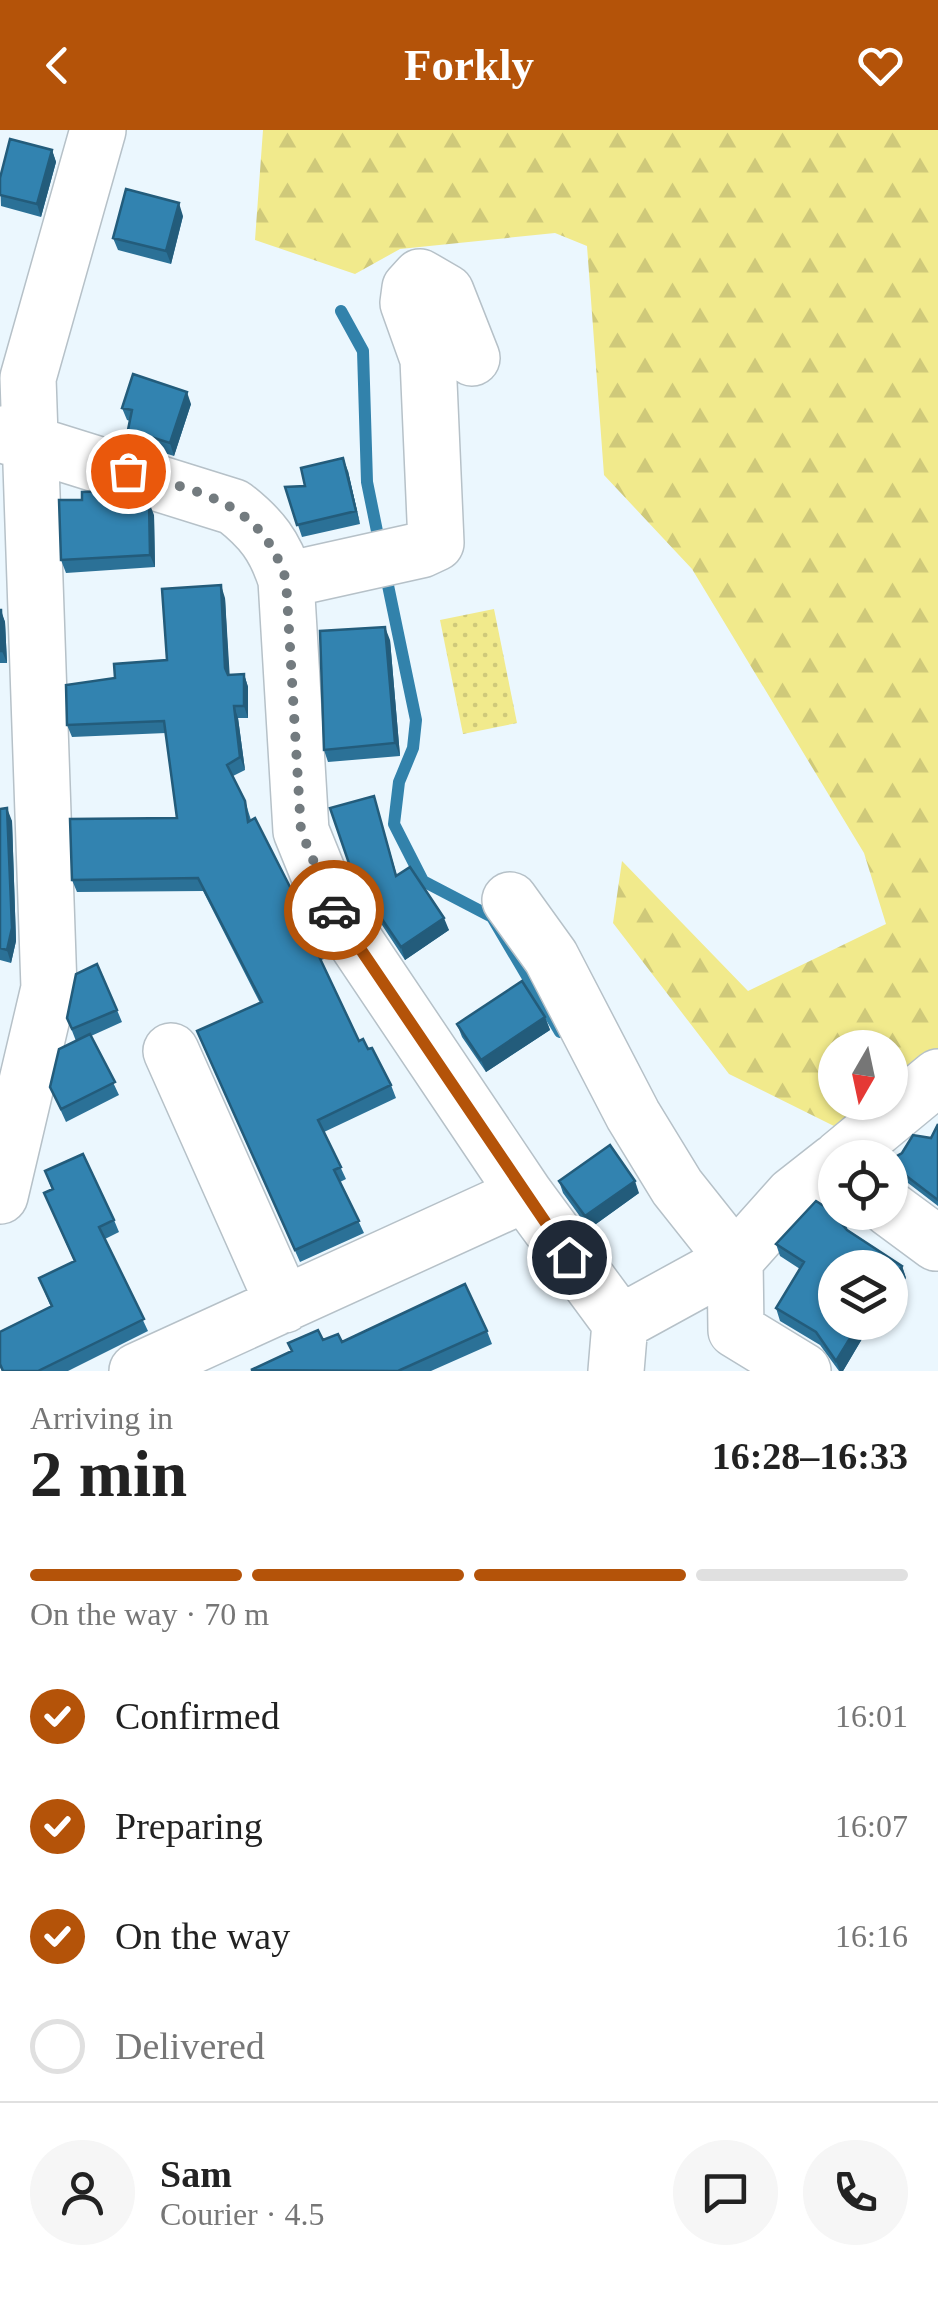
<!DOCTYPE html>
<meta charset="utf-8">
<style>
:root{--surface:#fff;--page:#f6f6f6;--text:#222;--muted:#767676;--line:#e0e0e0;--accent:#b45309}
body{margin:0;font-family:Georgia,serif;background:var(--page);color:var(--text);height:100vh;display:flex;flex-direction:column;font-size:38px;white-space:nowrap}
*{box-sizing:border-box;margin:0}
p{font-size:32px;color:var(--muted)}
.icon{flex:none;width:55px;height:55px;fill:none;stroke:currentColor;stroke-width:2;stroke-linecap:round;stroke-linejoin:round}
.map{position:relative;height:1241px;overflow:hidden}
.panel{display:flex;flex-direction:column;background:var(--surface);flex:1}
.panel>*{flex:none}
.needle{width:65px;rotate:189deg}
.buttons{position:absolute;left:818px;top:900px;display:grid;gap:20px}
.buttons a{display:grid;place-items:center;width:90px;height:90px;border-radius:50%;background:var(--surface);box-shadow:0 2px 8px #0004;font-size:50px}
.pin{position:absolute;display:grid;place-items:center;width:85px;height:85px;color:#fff;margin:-42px;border:5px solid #fff;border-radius:50%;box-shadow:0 2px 10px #0007}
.courier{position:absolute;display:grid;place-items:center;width:100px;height:100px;margin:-50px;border:8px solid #b45309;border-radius:50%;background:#fff;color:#222;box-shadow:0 2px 12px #0007}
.head em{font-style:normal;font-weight:600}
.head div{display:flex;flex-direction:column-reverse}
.head{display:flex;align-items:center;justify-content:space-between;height:170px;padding:0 30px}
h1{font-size:65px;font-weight:600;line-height:75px}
.bar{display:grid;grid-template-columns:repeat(4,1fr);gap:15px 10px;align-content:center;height:120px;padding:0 30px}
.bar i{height:12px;border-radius:8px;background:var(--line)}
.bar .on{background:var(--accent)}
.bar p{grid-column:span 4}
.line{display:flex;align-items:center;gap:25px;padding:0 30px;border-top:2px solid var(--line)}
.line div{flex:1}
.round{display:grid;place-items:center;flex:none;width:105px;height:105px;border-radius:52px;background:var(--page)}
ol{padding:0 30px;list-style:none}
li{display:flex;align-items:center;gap:30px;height:110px}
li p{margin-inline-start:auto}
li .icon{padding:10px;border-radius:50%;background:var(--accent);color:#fff;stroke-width:4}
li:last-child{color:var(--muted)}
li i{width:55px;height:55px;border:5px solid var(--line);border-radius:50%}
header{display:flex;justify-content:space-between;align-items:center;height:130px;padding:0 30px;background:var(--accent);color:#fff;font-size:45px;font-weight:600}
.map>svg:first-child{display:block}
.forest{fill:url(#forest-firs)}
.park{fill:url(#park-dots)}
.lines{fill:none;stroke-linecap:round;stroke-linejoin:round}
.stream{stroke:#3282ab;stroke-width:12}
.minor-casing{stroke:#b6c1c8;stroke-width:58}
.minor{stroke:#fff;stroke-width:55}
.wall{fill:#2b7197}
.shaded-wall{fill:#235c7b}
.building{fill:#3283b0;stroke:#235c7b;stroke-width:2.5}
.done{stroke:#737b7f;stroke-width:10;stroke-dasharray:0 18}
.route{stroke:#b45309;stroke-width:12}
</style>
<header><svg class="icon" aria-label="back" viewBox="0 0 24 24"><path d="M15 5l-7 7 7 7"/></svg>Forkly<svg class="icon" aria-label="heart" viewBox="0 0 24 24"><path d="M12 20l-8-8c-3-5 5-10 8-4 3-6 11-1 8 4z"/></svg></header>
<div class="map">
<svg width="938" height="1241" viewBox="0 0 938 1241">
<defs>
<pattern id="forest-firs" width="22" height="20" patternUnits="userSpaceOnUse" patternTransform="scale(2.5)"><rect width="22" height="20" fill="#f1ea8c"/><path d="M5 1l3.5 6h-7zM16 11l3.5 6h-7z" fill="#cfc97a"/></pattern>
<pattern id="park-dots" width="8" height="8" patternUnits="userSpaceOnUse" patternTransform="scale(2.5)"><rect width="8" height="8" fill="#f1ea8c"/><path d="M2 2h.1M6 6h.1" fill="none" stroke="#cfc97a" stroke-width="1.8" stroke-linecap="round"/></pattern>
</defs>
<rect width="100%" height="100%" fill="#ebf7fe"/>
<!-- forest -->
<path class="forest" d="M 263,0 L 938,0 L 938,931 L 890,966 L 890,918 L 835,918 L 835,972 L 882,973 L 844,1001 L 729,944 L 613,793 L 622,731 L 748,861 L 886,794 L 864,723 L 692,439 L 604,345 L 587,116 L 555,103 L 400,119 L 355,144 L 255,110 Z"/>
<!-- park -->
<path class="park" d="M 494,479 L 517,593 L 463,604 L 440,490 Z"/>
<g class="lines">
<!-- stream -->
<path class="stream" d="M 341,181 L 363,221 L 367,352 L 380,416
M 385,441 L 416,590 L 413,618 L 399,652 L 394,694 L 423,751 L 492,787 L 560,902"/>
<defs>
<path id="minor" d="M 0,304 L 234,377 C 262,399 275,416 286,450 L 301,701 L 331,775 L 525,1064 L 620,1193 L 616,1241
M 286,450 L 421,420 L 436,413 L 428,229 L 408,173 L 410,158 L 420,147 L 446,162 L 472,228
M 510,770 L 551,827 L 633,985 L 677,1057 L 735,1130 L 736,1200 L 803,1241
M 171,921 L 284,1175
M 840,1028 L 938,947
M 0,1066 L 49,858 L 28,248 L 98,0
M 890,1079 L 936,1113
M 620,1193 L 735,1130 L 793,1065 L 835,1032
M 137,1241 L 525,1064"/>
</defs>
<!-- minor casing -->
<use href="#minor" class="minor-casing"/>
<!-- minor -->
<use href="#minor" class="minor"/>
</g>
<!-- wall -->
<path class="wall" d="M 52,20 L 56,32 L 41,87 L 1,76 L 0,48 Z
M 183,86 L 171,134 L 118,120 L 113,108 Z
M 191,274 L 174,326 L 132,313 L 128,300 L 130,291 L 127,290 L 122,278 Z
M 348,341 L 360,394 L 302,407 L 285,357 L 305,356 Z
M 154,385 L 155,437 L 66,443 L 61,430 Z
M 225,468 L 229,545 L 244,544 L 248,557 L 248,588 L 238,588 L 245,640 L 233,646 L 245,671 L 251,690 L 320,816 L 324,829 L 321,830 L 359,911 L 368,919 L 391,955 L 396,968 L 324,1002 L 346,1049 L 340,1052 L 364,1103 L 300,1132 L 197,901 L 260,873 L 203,761 L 77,762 L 72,750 L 177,688 L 166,603 L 72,607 L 67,595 L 115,548 L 167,530 Z
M 0,480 L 5,492 L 7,533 L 0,533 Z
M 390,510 L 400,626 L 328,632 L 324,620 Z
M 374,666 L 397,746 L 449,800 L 405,830 L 359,760 L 330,678 Z
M 0,679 L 12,691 L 16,811 L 11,833 L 0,830 Z
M 117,880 L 122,892 L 91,906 L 119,965 L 66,992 L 50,957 L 76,911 L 67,888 Z
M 545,887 L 550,900 L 486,942 L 462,907 L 457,894 Z
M 938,994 L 938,1076 L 908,1053 L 890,1049 L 890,1030 L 931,1008 Z
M 45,1041 L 114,1090 L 119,1102 L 105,1109 L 148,1201 L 68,1241 L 2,1241 L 0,1237 L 0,1202 L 51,1177 L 39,1148 L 74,1131 L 44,1063 L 52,1060 Z
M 559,1051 L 639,1063 L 589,1099 L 563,1063 Z
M 844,1089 L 848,1101 L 902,1136 L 906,1148 L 890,1138 L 835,1192 L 872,1192 L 843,1241 L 839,1241 L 820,1215 L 780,1191 L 776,1178 L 800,1139 L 780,1126 L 776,1114 Z
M 487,1201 L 492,1214 L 431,1241 L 251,1241 L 323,1210 L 342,1212 Z"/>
<!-- shaded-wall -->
<path class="shaded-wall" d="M 52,20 L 56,32 L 41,87 L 37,74 Z
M 179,73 L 183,86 L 171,134 L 166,121 Z
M 187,262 L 191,274 L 174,326 L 170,313 Z
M 343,328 L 348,341 L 360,394 L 356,381 Z
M 149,372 L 154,385 L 155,437 L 150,425 Z
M 221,455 L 225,468 L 230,550 L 225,538 Z
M 1,480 L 5,492 L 7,533 L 2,521 Z
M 385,497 L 390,510 L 400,626 L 395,613 Z
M 244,544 L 248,557 L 248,588 L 244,576 Z
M 234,576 L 238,588 L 245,640 L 240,627 Z
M 7,678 L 12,691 L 16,811 L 11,833 L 7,820 Z
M 444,788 L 449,800 L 405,830 L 401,817 Z
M 545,887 L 550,900 L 486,942 L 481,930 Z
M 635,1051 L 639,1063 L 589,1099 L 585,1086 Z
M 902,1136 L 906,1148 L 890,1174 L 890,1154 Z
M 860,1192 L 872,1192 L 843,1241 L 840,1241 L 836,1231 Z"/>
<!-- building -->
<path class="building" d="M 10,9 L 52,20 L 37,74 L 0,65 L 0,48 Z
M 126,59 L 179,73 L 166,121 L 113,108 Z
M 133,244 L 187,262 L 170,313 L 128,300 L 132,280 L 122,278 Z
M 343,328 L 356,381 L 297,395 L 285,357 L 305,356 L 301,338 Z
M 115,361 L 149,372 L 150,425 L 61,430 L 59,370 L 82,370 L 82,362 Z
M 221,455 L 225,538 L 228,545 L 244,544 L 244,576 L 234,576 L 240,627 L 227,635 L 245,671 L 248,692 L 255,688 L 320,816 L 315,818 L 359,911 L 363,909 L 368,919 L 372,918 L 391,955 L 318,990 L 341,1037 L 334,1040 L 359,1091 L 295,1120 L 197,901 L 262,872 L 198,748 L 72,750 L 70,689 L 177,688 L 164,591 L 67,595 L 66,555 L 115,548 L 114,534 L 167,530 L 162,459 Z
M 0,480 L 1,480 L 2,521 L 0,521 Z
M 385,497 L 395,613 L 324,620 L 320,501 Z
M 374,666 L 396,746 L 410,737 L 444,788 L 401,817 L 354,748 L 330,678 Z
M 7,678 L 12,798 L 7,820 L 0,818 L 0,679 Z
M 97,834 L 117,880 L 72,899 L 67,888 L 76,844 Z
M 522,851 L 545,887 L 481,930 L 457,894 Z
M 90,904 L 115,952 L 61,979 L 50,957 L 59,919 Z
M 938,994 L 938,1070 L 905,1045 L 890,1042 L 890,1030 L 902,1023 L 913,1005 L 931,1008 Z
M 610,1015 L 635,1051 L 585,1086 L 559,1051 Z
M 83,1024 L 114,1090 L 99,1097 L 144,1189 L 38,1241 L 3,1241 L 0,1234 L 0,1202 L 52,1176 L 39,1148 L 75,1131 L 44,1063 L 53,1059 L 45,1041 Z
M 816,1071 L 844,1089 L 841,1093 L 847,1100 L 902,1136 L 890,1154 L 890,1138 L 835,1138 L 835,1192 L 860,1192 L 836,1231 L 816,1202 L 776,1178 L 804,1132 L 776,1114 Z
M 465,1154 L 487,1201 L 398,1241 L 251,1240 L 292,1221 L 288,1213 L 318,1200 L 323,1210 L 338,1204 L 342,1212 Z"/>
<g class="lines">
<!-- done -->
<path class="done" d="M 128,341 C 200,363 261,370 286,450 L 301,701 L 334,780"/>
<!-- route -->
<path class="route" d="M 334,780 L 569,1127"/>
</g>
</svg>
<div class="buttons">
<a><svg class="needle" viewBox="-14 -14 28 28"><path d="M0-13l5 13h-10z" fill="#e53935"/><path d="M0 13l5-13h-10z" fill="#767676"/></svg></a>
<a><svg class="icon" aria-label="locate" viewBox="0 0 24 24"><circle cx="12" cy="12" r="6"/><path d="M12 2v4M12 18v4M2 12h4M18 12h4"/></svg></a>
<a><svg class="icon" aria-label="layers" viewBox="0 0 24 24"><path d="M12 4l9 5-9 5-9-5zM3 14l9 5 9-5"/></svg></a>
</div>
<div class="pin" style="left:128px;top:341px;background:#ea580c"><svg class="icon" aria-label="bag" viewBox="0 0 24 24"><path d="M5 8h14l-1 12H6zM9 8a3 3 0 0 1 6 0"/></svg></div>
<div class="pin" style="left:569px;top:1127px;background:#1f2937"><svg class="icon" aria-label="home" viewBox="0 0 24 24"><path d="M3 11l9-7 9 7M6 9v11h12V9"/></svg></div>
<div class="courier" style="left:334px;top:780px"><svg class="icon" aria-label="car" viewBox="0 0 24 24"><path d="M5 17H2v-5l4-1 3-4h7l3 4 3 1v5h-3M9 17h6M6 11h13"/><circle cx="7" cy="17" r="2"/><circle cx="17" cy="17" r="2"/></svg></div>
</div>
<section class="panel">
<div class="head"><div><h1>2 min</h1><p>Arriving in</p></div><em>16:28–16:33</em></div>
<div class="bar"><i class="on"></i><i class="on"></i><i class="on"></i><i></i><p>On the way · 70 m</p></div>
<ol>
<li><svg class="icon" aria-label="check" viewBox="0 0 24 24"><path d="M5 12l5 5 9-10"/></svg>Confirmed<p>16:01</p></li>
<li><svg class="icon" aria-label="check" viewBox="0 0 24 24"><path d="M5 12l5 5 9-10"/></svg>Preparing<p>16:07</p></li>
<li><svg class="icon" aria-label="check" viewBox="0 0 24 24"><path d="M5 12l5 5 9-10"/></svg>On the way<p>16:16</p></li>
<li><i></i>Delivered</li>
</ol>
<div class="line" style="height:180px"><a class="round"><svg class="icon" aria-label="person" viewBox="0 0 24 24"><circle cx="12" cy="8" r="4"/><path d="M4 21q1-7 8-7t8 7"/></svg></a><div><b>Sam</b><p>Courier · 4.5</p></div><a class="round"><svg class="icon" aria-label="chat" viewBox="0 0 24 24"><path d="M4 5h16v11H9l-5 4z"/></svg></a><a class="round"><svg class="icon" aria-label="phone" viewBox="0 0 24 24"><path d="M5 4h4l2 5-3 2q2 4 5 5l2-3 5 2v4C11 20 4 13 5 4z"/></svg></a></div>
</section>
